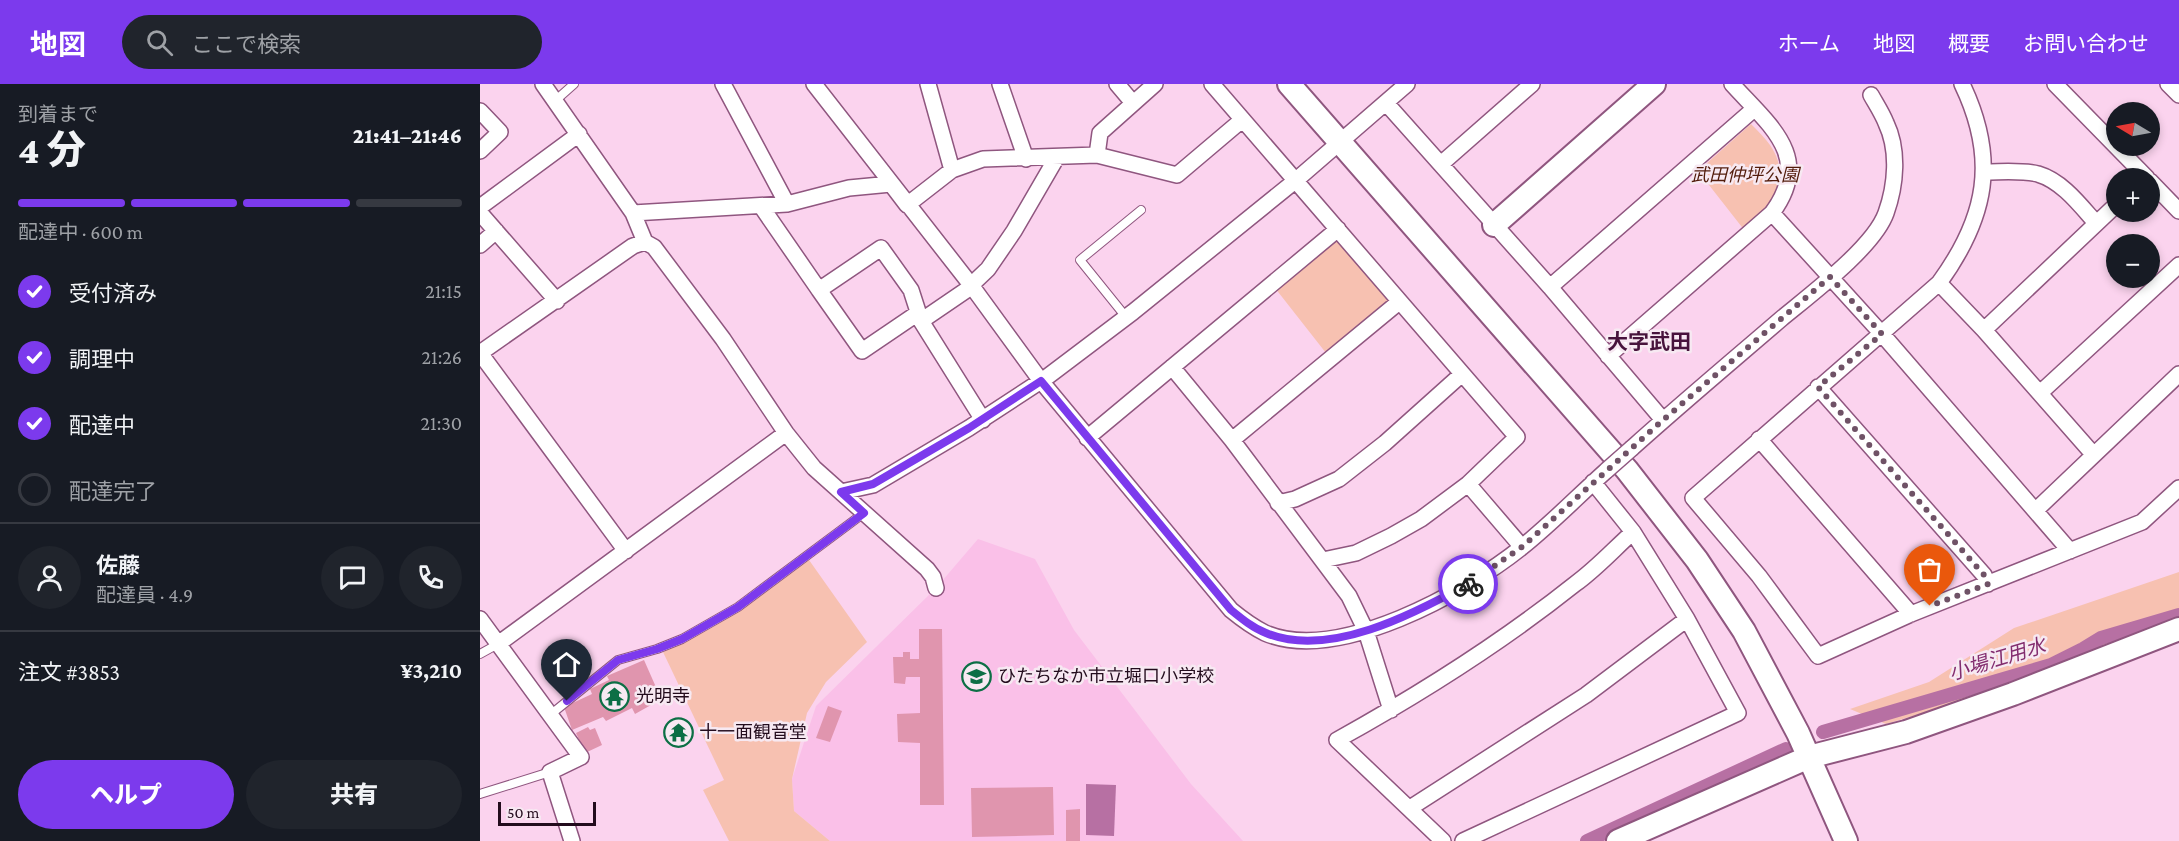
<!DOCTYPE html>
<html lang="ja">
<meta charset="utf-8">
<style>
:root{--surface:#171b24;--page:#20242c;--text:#f1f3f6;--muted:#9ea1a6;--line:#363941;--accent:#7c3aed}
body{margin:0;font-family:"Crimson Pro","Noto Sans JP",serif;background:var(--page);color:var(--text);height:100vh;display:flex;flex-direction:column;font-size:22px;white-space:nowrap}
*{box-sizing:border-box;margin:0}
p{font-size:20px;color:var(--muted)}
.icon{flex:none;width:33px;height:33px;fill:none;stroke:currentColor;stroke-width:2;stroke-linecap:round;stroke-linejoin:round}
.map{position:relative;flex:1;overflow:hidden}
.sheet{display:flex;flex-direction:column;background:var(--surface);width:480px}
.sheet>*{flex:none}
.needle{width:39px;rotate:280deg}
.buttons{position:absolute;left:1626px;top:18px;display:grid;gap:12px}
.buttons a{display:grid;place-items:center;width:54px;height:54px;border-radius:50%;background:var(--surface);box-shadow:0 3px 9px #0003;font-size:30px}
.scale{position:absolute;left:18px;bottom:15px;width:98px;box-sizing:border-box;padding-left:6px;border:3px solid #230c1d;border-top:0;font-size:16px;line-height:21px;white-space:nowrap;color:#230c1d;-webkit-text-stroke:4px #f7e9f2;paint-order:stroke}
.pin{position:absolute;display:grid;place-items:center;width:51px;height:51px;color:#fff;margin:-62px -26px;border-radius:50% 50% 50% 0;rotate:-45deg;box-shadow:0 0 6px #0007}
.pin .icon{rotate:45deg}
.courier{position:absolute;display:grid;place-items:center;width:60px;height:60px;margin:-30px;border:4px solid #7c3aed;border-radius:50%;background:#fff;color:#222;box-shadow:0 2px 8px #0007}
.headline em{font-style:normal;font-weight:800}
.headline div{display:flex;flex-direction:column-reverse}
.headline{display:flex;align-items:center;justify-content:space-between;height:102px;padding:0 18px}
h1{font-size:39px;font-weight:800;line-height:45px}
.bar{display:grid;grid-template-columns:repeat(4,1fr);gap:9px 6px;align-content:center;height:72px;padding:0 18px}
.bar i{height:8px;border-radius:4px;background:var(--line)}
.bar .current{background:var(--accent)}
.bar p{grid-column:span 4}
.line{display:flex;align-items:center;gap:15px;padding:0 18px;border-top:2px solid var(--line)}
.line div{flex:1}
.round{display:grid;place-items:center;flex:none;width:63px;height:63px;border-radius:32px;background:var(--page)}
ol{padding:0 18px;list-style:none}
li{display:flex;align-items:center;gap:18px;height:66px}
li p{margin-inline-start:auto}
li .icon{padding:6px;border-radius:50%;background:var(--accent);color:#fff;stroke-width:4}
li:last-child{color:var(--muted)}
li i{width:33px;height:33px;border:3px solid var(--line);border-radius:50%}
.cta{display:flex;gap:12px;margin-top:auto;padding:12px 18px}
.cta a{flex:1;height:69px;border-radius:36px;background:var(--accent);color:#fff;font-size:24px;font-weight:800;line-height:69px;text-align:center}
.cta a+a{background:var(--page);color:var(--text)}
header{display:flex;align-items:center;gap:36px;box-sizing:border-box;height:84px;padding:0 30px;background:var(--accent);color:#fff}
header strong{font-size:28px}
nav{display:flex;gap:33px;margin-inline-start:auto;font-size:21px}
.search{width:420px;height:54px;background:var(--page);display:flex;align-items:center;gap:15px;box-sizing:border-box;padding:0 21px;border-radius:33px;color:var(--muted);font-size:22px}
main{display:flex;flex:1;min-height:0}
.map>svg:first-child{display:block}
.built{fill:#fac0e8}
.green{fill:#f7c1b1}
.water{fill:#b770a3}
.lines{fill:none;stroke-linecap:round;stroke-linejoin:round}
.canal{stroke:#b770a3;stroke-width:14}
.building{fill:#e095ae}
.lane-casing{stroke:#8f567f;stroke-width:10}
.street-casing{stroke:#8f567f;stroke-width:18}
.secondary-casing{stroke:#8f567f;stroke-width:26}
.lane{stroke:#fff;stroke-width:8}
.street{stroke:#fff;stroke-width:15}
.secondary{stroke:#fff;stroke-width:22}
.street-bridge-casing{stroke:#8f567f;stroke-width:18;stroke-linecap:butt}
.street-bridge{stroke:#fff;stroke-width:15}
.done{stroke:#6f5266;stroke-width:6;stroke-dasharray:0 10.8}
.route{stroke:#7c3aed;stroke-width:8}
.labels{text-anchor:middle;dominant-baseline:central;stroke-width:5;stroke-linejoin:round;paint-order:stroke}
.park-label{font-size:18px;font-style:italic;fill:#511b0a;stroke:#f7e9f2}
.poi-label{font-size:18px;fill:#230c1d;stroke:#f7e9f2;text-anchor:start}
.water-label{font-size:20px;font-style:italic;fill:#832d6f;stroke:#f7e9f2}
.quarter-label{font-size:21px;font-weight:bold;fill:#47133c;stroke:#f7e9f2}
</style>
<header>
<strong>地図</strong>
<div class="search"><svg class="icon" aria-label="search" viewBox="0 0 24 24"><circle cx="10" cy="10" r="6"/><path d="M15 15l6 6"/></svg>ここで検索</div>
<nav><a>ホーム</a><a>地図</a><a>概要</a><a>お問い合わせ</a></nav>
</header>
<main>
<section class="sheet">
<div class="headline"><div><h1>4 分</h1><p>到着まで</p></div><em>21:41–21:46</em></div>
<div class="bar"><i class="current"></i><i class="current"></i><i class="current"></i><i></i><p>配達中 · 600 m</p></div>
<ol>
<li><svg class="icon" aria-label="check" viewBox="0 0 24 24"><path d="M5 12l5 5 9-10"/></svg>受付済み<p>21:15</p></li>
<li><svg class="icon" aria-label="check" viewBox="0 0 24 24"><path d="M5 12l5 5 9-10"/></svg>調理中<p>21:26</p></li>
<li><svg class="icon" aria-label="check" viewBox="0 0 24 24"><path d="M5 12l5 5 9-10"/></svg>配達中<p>21:30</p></li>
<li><i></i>配達完了</li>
</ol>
<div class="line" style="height:108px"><a class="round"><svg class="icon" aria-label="person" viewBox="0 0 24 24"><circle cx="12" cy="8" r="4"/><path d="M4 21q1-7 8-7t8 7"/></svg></a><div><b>佐藤</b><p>配達員 · 4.9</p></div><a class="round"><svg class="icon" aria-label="chat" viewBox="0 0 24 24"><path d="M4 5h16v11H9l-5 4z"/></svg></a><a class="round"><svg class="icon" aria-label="phone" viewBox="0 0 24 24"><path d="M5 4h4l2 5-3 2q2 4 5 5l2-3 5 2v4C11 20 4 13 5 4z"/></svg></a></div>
<div class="line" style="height:78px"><div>注文 #3853</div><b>¥3,210</b></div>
<div class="cta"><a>ヘルプ</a><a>共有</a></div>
</section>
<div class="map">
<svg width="1699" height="757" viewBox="0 0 1699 757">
<rect width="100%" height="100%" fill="#fbd3ee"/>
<!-- built -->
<path class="built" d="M 498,455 L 555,475 L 594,546 L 711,700 L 763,757 L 350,757 L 314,727 L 312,695 L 336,622 L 456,504 Z"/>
<!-- green -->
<path class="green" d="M 1271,40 C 1278,47 1285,54 1290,61 C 1314,96 1289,123 1265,147 L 1218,87 Z
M 856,154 L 909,213 L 907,220 L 846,269 L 795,204 Z
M 329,476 L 387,558 L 346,598 L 327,629 L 312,695 L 314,727 L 350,757 L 249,757 L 223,706 L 244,696 L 183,568 L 233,543 Z
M 1699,488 L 1699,539 L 1527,604 L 1406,640 L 1370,625 L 1449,598 L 1534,544 Z"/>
<!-- water -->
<path class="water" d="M 606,700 L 636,701 L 634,752 L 606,751 Z"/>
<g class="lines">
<!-- canal -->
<path class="canal" d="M 1343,648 L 1571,581 L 1603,565 L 1621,554 L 1699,531
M 1107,757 L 1306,665"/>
</g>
<!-- building -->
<path class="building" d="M 439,545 L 462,545 L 464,721 L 440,721 L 440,659 L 418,658 L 417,630 L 440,629 L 440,593 L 426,593 L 425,600 L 414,599 L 413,573 L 423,573 L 423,568 L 430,568 L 430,575 L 439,575 Z
M 164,576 L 179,610 L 168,615 L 171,621 L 155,630 L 152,624 L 126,637 L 123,633 L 92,646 L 84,623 L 112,610 L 110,605 L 129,596 L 127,592 Z
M 348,622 L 362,627 L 350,658 L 336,654 Z
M 108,643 L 110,646 L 115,644 L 122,661 L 105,669 L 96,649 Z
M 573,703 L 574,751 L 492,753 L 491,704 Z
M 600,725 L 600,757 L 586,757 L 586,726 Z"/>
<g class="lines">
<defs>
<path id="lane" d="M 76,16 L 94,0
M 646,233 L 600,176 L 661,126
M 0,570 L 18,560
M 70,631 L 138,576 L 177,565 L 202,555 L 258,523 L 384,429
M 0,710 L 70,688"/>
<path id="street" d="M 63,0 L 153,129 L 165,158
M 243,0 L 307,120
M 334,0 L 491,201 L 561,297 L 751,526 C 762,535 773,543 785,549 C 858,580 986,508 1042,463 C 1072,439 1099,411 1127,386
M 448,0 L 472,86
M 520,0 L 546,75
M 637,0 L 653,19
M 732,0 L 1037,353 L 988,400 L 941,435 L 911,452 L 876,469 L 843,476
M 1482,0 C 1518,75 1507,133 1459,199 L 1213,414 L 1279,492 L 1338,572 L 1431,530 L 1662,438 L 1699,404
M 1575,0 L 1667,94
M 1688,0 L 1699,11
M 906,19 L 1070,203 L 1183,336
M 0,27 L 20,48 L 0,67
M 617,71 L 620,49 L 675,0
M 961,80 L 1052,0
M 1505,88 C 1522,88 1541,86 1558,90 C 1582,97 1600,121 1616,139
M 1670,97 L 1699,127
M 281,122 L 339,206
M 0,123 L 99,50
M 0,129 L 77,217
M 153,129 L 307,120 L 369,104 L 411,100 L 427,121 L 472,86 L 503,75 L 617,71 L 697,91 L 762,36
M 1292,129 L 1402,250 L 1590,467
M 0,161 L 16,147
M 1459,199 L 1504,246 L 1613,370
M 1070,203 L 1274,25
M 438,229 L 382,267 L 339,206 L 401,164 L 431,206 L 441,237 L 503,336
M 441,237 L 485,207 L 508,185 L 534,147 L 577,73
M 1504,246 L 1636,121
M 0,269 L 153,162 L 165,158 L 174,163 L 243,255 L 306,349 L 334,384 L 447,485 L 453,493 L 456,504
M 0,269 L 146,467
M 1128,272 L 1292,129 C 1334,73 1289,41 1252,0
M 692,283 L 752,356 L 869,512 L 886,547 L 911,626
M 1338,303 L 1504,491 L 1508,500
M 1560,309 L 1699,181
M 607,354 L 858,145
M 1279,355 L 1431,530
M 752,356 L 919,218
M 1152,364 C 1201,320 1251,278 1301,235 C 1330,211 1394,163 1406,129 C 1416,101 1419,66 1406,39 C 1402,29 1396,20 1391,11
M 988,400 L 1042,463
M 361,408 L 393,401 L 489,344 L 567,293 L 653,228 L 815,97 L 927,0
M 798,419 L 815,415 L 859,395 L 905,359 L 982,290
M 1556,426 L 1699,290
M 0,535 L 101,673 L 70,688 L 92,757
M 18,560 L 306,349
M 930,724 L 1106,611 L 1207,535
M 963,757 L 857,656 C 940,610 1021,559 1095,500 C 1116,485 1134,465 1153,448
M 983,757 L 1258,629 L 1207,535 L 1153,448 L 1113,398"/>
<path id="secondary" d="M 809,0 L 1147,386 L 1217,476 L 1264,547 L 1318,649 L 1366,757
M 1014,141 L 1174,0
M 1138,757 L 1329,673 L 1426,648 L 1533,610 L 1699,545"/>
</defs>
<!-- lane casing -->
<use href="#lane" class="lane-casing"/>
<!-- street casing -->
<use href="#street" class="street-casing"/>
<!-- secondary casing -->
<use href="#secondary" class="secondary-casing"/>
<!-- lane -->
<use href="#lane" class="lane"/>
<!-- street -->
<use href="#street" class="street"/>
<!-- secondary -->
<use href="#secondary" class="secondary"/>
<defs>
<path id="street-bridge" d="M 1127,386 L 1152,364"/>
</defs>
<!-- street-bridge casing -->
<use href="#street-bridge" class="street-bridge-casing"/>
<!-- street-bridge -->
<use href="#street-bridge" class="street-bridge"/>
</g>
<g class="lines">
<!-- done -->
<path class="done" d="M 988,500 L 1042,463 L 1183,336 L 1350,193 L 1402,250 L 1338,303 L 1504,491 L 1508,500 L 1450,522"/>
<!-- route -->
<path class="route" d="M 87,617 L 138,576 L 177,565 L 202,555 L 258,523 L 384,429 L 361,408 L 393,400 L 489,344 L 561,297 L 751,526 C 762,535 773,544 786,549 C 848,575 934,530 988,500"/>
</g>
<!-- icons -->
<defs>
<symbol id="school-ring" viewBox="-11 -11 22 22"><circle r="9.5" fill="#f7e9f2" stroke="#0c6f45" stroke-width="1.5"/><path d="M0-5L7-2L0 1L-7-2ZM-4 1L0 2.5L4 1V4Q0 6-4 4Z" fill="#0c6f45"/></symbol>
<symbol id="temple-ring" viewBox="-11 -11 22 22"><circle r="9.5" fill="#f7e9f2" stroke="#0c6f45" stroke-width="1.5"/><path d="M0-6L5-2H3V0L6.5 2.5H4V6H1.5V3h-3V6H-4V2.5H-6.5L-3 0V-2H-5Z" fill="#0c6f45"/></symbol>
</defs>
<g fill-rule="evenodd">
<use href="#school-ring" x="480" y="576" width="33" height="33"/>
<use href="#temple-ring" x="118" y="596" width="33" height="33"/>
<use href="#temple-ring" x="182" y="632" width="33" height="33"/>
</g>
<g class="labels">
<!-- park labels -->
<g class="park-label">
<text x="1265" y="91">武田仲坪公園</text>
</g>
<!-- poi labels -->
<g class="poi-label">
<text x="518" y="592">ひたちなか市立堀口小学校</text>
<text x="156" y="612">光明寺</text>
<text x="219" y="648">十一面観音堂</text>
</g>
<!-- water labels -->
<g class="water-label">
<text transform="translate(1517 575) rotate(-17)">小場江用水</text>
</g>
<!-- quarter labels -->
<g class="quarter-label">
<text x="1169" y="258">大字武田</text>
</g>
</g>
</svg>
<div class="buttons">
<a><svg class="needle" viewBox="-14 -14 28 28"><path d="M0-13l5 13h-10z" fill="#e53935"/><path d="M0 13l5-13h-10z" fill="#9ea1a6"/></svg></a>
<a>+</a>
<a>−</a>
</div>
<div class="scale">50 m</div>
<div class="pin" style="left:1450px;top:522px;background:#ea580c"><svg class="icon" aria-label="bag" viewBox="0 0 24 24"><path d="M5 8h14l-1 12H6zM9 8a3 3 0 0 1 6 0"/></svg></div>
<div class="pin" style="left:87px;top:617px;background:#1f2937"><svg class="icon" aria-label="home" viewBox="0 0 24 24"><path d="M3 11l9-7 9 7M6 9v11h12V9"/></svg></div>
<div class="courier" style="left:988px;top:500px"><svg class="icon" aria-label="bike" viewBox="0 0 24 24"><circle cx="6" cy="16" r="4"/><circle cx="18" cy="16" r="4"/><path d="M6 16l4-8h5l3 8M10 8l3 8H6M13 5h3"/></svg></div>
</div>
</main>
